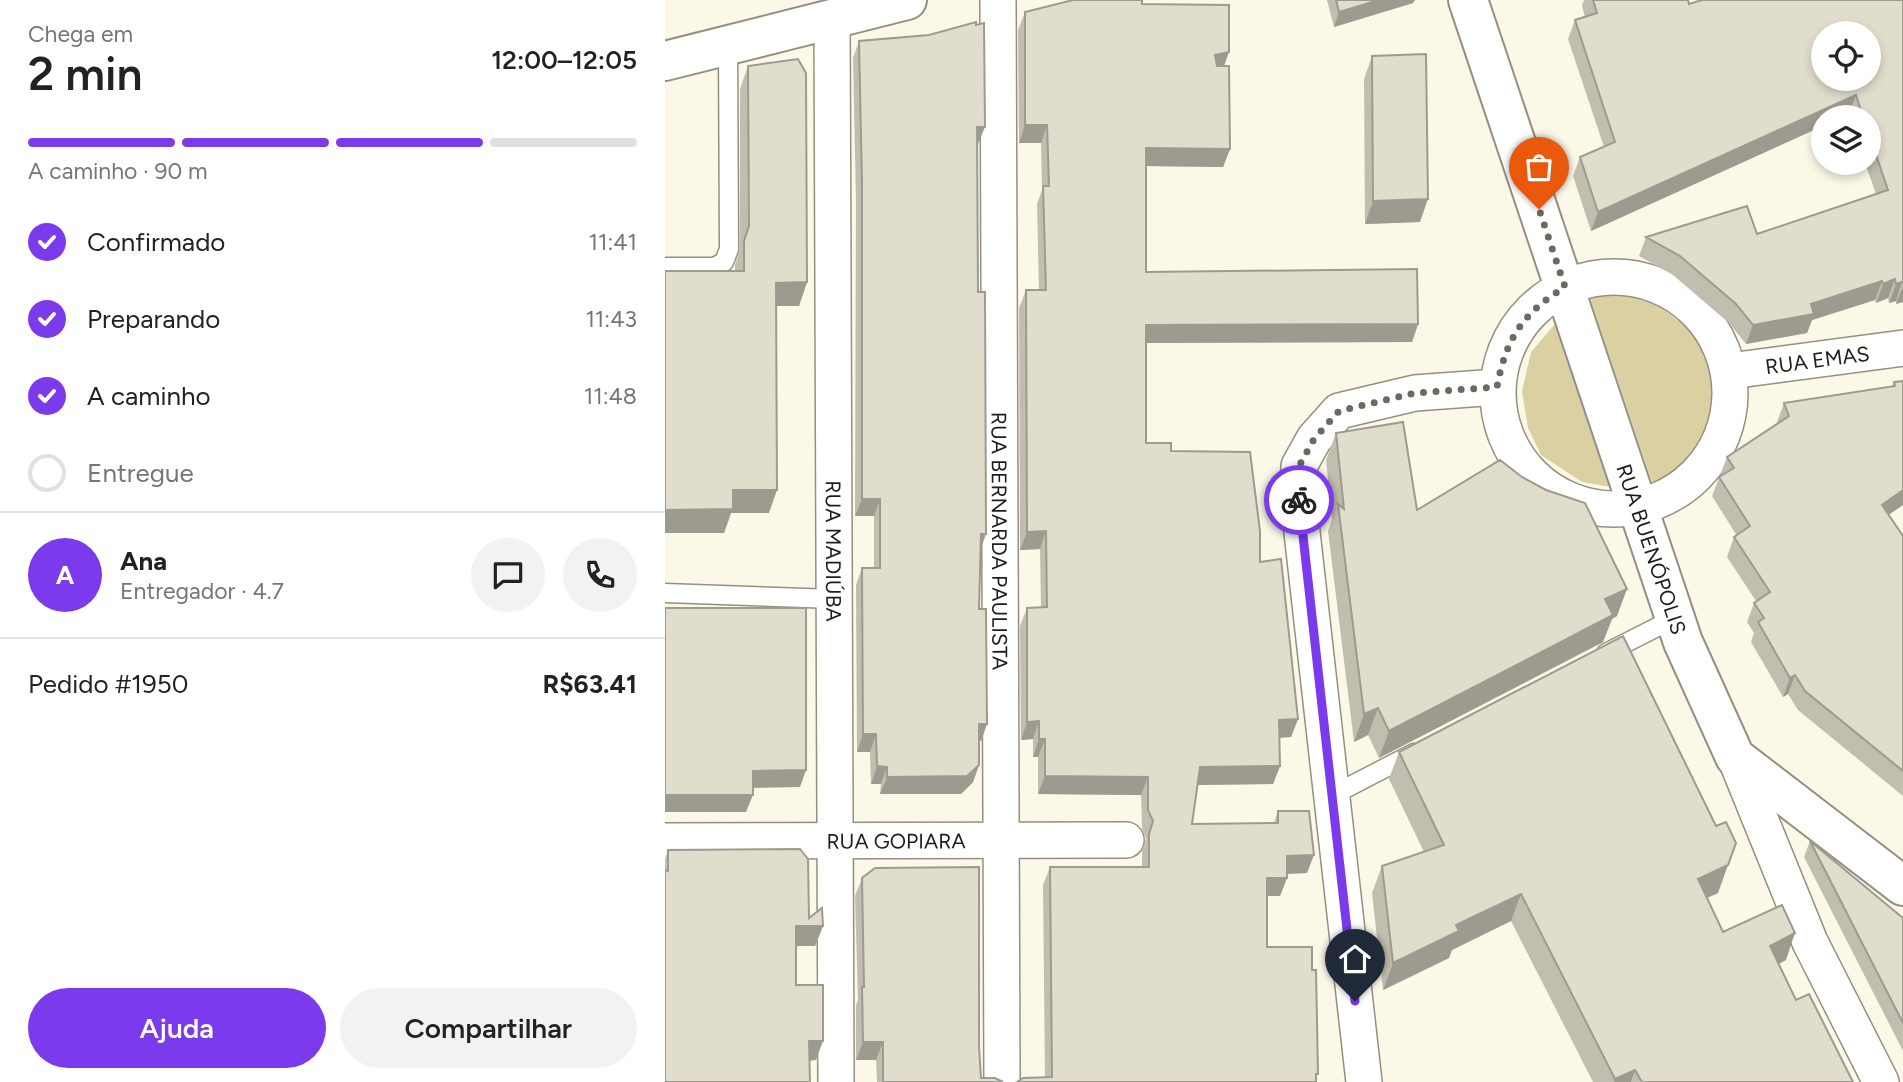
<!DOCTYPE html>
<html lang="pt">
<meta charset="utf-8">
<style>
:root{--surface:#fff;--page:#f2f2f2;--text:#222;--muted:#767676;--line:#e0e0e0;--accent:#7c3aed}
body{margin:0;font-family:Figtree,sans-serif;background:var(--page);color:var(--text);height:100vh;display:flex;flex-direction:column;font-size:26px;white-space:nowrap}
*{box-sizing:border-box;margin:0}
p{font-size:23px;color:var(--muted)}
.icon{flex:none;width:38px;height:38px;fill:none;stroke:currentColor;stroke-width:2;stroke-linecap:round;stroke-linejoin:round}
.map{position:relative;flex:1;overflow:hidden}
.side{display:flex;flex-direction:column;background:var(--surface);width:665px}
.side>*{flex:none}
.controls{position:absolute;left:1146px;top:21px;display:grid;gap:14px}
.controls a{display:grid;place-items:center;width:70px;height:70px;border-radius:50%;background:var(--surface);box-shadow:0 4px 10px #0003;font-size:35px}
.pin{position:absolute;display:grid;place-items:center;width:60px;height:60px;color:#fff;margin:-72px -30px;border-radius:50% 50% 50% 0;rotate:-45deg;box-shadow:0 0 7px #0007}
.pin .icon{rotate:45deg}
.courier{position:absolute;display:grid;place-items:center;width:70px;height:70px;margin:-35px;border:5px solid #7c3aed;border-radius:50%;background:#fff;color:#222;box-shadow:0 2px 9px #0007}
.headline em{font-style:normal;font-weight:600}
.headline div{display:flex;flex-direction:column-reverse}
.headline{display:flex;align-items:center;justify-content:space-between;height:119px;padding:0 28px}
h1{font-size:46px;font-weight:600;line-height:52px}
.bar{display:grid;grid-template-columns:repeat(4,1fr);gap:10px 7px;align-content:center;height:84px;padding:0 28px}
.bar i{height:9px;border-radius:5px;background:var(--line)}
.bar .on{background:var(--accent)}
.bar p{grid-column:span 4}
.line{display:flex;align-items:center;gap:18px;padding:0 28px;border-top:2px solid var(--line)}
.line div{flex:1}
.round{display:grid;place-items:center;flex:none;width:74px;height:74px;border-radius:37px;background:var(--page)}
ol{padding:0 28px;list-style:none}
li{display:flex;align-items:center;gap:21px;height:77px}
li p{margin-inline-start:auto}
li .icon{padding:7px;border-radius:50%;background:var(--accent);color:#fff;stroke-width:4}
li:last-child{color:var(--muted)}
li i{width:38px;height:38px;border:4px solid var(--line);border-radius:50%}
.action{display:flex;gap:14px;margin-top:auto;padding:14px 28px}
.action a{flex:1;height:80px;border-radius:42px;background:var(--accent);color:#fff;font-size:28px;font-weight:600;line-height:80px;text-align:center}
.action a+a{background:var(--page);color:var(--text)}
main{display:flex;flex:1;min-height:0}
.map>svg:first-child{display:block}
.green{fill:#dad0a2}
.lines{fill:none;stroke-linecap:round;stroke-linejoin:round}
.lane-casing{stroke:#949081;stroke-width:21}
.street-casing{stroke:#949081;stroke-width:38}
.secondary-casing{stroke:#949081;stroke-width:42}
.lane{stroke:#fff;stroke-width:18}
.street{stroke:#fff;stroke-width:35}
.secondary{stroke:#fff;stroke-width:38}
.wall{fill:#c1beaf}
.shaded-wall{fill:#9d9b8f}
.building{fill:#e0ddcc;stroke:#9d9b8f;stroke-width:2;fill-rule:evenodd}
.done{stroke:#6b6a60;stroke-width:7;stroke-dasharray:0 12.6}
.route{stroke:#7c3aed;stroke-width:9}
.labels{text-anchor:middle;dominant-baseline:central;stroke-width:6;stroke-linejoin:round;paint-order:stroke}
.street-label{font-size:21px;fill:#1e1d17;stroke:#fff}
</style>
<main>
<section class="side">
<div class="headline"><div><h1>2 min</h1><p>Chega em</p></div><em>12:00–12:05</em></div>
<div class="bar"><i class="on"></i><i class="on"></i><i class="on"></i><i></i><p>A caminho · 90 m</p></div>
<ol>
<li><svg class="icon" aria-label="check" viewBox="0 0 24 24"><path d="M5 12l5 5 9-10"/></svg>Confirmado<p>11:41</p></li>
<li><svg class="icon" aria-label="check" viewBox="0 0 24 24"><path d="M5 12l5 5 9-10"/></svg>Preparando<p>11:43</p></li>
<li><svg class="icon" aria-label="check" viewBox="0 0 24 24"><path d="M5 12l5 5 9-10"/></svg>A caminho<p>11:48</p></li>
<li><i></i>Entregue</li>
</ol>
<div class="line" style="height:126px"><b class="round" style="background:var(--accent);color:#fff">A</b><div><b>Ana</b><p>Entregador · 4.7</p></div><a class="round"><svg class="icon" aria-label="chat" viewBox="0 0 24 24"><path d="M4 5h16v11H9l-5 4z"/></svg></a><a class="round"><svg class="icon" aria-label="phone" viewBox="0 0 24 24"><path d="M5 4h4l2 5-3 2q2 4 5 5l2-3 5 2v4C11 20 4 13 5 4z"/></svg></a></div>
<div class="line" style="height:91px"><div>Pedido #1950</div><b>R$63.41</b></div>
<div class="action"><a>Ajuda</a><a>Compartilhar</a></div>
</section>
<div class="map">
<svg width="1238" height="1082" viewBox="0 0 1238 1082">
<rect width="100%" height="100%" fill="#fbf8e7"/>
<!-- green -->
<path class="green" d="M 962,292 L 994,305 L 1033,337 L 1051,379 L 1048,426 L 1025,465 L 989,488 L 925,298 Z
M 902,310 L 963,490 L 917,482 L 876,455 L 863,428 L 857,391 L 866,352 Z"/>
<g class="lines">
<defs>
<path id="lane" d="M 0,267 L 49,267 L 59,262 L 64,249 L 63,45
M 0,593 L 169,599
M 941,653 L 1010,618
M 666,796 L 749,753"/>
<g id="street">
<path id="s1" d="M 333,0 L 337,1082"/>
<path id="s2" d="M 167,19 L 171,1082"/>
<circle cx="949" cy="393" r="116"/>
<path id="s3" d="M 1065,371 L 1238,348"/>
<path d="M 1070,757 L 1145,942 L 1216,1082"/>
<path id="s4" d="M 0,841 L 461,840"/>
<path d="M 699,1082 L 633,497 L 634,466 L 649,439 L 674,411 L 750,393 L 832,387"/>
</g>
<g id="secondary">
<path id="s5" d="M 803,0 L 1018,642 L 1070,757 L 1238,886"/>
<path d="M 0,61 L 242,0"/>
</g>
</defs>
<!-- lane casing -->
<use href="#lane" class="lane-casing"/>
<!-- street casing -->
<use href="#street" class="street-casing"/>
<!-- secondary casing -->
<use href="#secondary" class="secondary-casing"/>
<!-- lane -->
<use href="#lane" class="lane"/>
<!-- street -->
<use href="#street" class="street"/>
<!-- secondary -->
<use href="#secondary" class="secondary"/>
</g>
<!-- wall -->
<path class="wall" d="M 662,0 L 750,0 L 748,3 L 669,27 Z
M 919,0 L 1023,0 L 1024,4 L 1238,0 L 1238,302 L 1231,304 L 1231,301 L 1224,303 L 1223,298 L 1211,303 L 1210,300 L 1147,320 L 1142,333 L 1081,344 L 1064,323 L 1008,275 L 974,256 L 981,237 L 1092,234 L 1211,194 L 1200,163 L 1204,163 L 1204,117 L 1185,117 L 1184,114 L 926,231 L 908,176 L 915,157 L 939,147 L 903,39 L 910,20 L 920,17 L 917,6 Z
M 477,4 L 559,66 L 565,149 L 558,167 L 481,166 L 481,272 L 753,324 L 747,342 L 481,343 L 481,443 L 506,451 L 595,562 L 633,719 L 626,737 L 614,738 L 615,766 L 608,784 L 533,785 L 527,824 L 609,823 L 613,811 L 642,873 L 622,874 L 622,878 L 615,896 L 602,896 L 602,947 L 647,970 L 653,1074 L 380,1077 L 378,885 L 385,867 L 477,867 L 477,851 L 481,839 L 477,828 L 476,795 L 373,794 L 373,757 L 368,757 L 368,739 L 356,740 L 355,626 L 362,608 L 376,607 L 375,549 L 355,550 L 354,308 L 361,290 L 374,290 L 372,204 L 377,190 L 376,143 L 354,143 L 353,30 L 360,12 Z
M 194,41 L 313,144 L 312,144 L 316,549 L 314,609 L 322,724 L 316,741 L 314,741 L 314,765 L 308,782 L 296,794 L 215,794 L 216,784 L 206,784 L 205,752 L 192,752 L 191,585 L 197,568 L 209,568 L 209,516 L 190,516 L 191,200 L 188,58 Z
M 707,56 L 755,222 L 700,224 L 699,79 Z
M 83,66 L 142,282 L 134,306 L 111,306 L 104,513 L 66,513 L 59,533 L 70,265 L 75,249 L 75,89 Z
M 1238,381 L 1238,505 L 1223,515 L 1238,536 L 1238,796 L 1133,710 L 1123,694 L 1118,697 L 1086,642 L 1089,633 L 1082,622 L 1089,603 L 1091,601 L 1062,557 L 1069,537 L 1072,536 L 1047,496 L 1062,457 L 1113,424 L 1112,422 L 1119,403 L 1227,386 L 1229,382 Z
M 671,433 L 752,510 L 952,616 L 947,619 L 938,642 L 714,758 L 703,735 L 689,742 L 663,531 L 667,520 L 661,460 Z
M 734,752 L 1053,893 L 1042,898 L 1058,932 L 1121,960 L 1114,964 L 1131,1000 L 1188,1082 L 928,1082 L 846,921 L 787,950 L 784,958 L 718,990 L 707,893 L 717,866 L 759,852 L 724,779 Z
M 1145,841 L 1238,918 L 1238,1051 L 1139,857 Z
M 3,850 L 144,918 L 158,926 L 150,946 L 131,946 L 131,985 L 151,1060 L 0,1082 L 0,859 Z
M 197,878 L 314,1046 L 316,1078 L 338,1082 L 212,1082 L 211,1060 L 191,1060 L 191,1005 L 193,1000 L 190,896 Z"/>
<!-- shaded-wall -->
<path class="shaded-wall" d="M 714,0 L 750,0 L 748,3 L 669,27 L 674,12 Z
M 564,52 L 558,69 L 544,73 L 550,55 Z
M 1191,95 L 1184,114 L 1177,117 L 1158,117 L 1158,126 L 926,231 L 933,212 Z
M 360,125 L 382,125 L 376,143 L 354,143 Z
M 312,127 L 320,127 L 313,144 L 306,144 Z
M 481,148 L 565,149 L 558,167 L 475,166 Z
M 763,199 L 755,222 L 700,224 L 708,201 Z
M 1230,279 L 1223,298 L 1211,303 L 1218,284 Z
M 1217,281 L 1210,300 L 1147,320 L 1142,333 L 1081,344 L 1088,325 L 1146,304 Z
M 142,282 L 134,306 L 103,306 L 111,283 Z
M 1237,282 L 1231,301 L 1224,303 L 1231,284 Z
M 1238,286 L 1238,302 L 1231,304 Z
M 753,324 L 747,342 L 475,343 L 481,325 Z
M 68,490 L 112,490 L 104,513 L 66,513 L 59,533 L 0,533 L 0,510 Z
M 1238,490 L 1238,505 L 1210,524 L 1217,505 Z
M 197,499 L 215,499 L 209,516 L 190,516 Z
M 381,531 L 375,549 L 355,550 L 362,532 Z
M 316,534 L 321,534 L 315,551 Z
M 962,589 L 952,616 L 947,619 L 938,642 L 714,758 L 724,731 L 940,599 Z
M 1130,675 L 1123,694 L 1118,697 L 1125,678 Z
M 713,708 L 703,735 L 689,742 L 699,714 Z
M 633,719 L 626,737 L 608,738 L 614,720 Z
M 374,721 L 368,739 L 356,740 L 362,722 Z
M 314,724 L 322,724 L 316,741 L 308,741 Z
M 198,734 L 211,734 L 205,752 L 192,752 Z
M 374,739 L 380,739 L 373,757 L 368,757 Z
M 314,765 L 308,782 L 296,794 L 215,794 L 222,777 Z
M 212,766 L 222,767 L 216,784 L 206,784 Z
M 615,766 L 608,784 L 529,785 L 535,767 Z
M 141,770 L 135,787 L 81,788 L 88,771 Z
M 380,776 L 483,777 L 476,795 L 373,794 Z
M 0,795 L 88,795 L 81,812 L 0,812 Z
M 649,855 L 642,873 L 615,874 L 622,856 Z
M 1063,865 L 1053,893 L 1023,906 L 1033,879 Z
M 602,878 L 622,878 L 615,896 L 595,896 Z
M 856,894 L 846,921 L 787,950 L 784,958 L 718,990 L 728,963 L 791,925 Z
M 131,926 L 158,926 L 150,946 L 124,946 Z
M 1130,933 L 1121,960 L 1095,973 L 1105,946 Z
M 144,1041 L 158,1041 L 151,1060 L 137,1061 Z
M 198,1042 L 218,1042 L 211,1060 L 191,1060 Z
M 970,1070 L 966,1082 L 949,1082 L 950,1079 Z"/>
<!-- building -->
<path class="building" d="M 408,0 L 477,0 L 477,4 L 564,5 L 564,52 L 550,55 L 552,66 L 564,66 L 565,149 L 481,148 L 481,272 L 752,269 L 753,324 L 481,325 L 481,443 L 506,443 L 506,451 L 585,452 L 595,531 L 595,562 L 616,559 L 633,719 L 614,720 L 615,766 L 535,767 L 527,824 L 613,823 L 613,811 L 644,811 L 649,855 L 622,856 L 622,878 L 602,878 L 602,947 L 647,947 L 647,970 L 651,970 L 653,1074 L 651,1074 L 651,1082 L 352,1082 L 358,1078 L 387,1077 L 385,867 L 484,867 L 484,834 L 488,821 L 483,810 L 483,777 L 380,776 L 380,739 L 374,739 L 374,721 L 362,722 L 362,608 L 382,607 L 381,531 L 362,532 L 361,290 L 381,290 L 378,186 L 384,186 L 382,125 L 360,125 L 360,12 Z
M 671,0 L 714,0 L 674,12 Z
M 928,0 L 1023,0 L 1024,4 L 1037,0 L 1238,0 L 1238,283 L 1237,282 L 1231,284 L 1230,279 L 1218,284 L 1217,281 L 1146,304 L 1149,314 L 1088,325 L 1071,304 L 1015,256 L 981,237 L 1082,206 L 1092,234 L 1223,190 L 1204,134 L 1204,117 L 1198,117 L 1191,95 L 933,212 L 915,157 L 950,142 L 910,20 L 932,13 ZM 1158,33 L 1204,33 L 1204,79 L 1158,79 Z
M 311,22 L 311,25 L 319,23 L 320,127 L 312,127 L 313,292 L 320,292 L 321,534 L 316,534 L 314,609 L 321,609 L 322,724 L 314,724 L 314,765 L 302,776 L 222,777 L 222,767 L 212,766 L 211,734 L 198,734 L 197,568 L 215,568 L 215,499 L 197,499 L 197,183 L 194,41 L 264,35 Z
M 761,54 L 763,199 L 708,201 L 707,56 Z
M 133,59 L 141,73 L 142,282 L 111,283 L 112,490 L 68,490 L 68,509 L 0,510 L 0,271 L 79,271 L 79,241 L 84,226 L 83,66 Z
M 1238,381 L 1238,490 L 1217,505 L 1238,536 L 1238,771 L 1140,691 L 1130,675 L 1125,678 L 1093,622 L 1099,618 L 1089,603 L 1105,592 L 1069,537 L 1085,526 L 1054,477 L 1069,468 L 1062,457 L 1124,416 L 1119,403 L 1230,386 L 1229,382 Z
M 738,422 L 752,510 L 835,460 L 857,477 L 881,490 L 920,503 L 962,589 L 940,599 L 948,615 L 724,731 L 713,708 L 699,714 L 673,504 L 679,509 L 671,433 Z
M 0,608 L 141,608 L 141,770 L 88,771 L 88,795 L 0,795 Z
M 958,636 L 1051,826 L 1061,822 L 1071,843 L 1063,865 L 1033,879 L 1058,932 L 1117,905 L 1130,933 L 1105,946 L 1131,1000 L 1144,994 L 1188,1082 L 977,1082 L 970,1070 L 950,1079 L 856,894 L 791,925 L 794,931 L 728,963 L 717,866 L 779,845 L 734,752 Z
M 1145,841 L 1238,918 L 1238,1023 Z
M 135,849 L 143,859 L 144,918 L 157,908 L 158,926 L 131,926 L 131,985 L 158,985 L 158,1041 L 144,1041 L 145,1082 L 0,1082 L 0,870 L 3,871 L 3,850 Z
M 314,867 L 314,1046 L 316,1078 L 330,1078 L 338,1082 L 218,1082 L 218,1042 L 198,1042 L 197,987 L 199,987 L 197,878 L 210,868 Z"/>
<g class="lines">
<!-- done -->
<path class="done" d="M 634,500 L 634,466 L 649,439 L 674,411 L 750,393 L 832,387 C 841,338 858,313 900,287 L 874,209"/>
<!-- route -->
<path class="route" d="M 634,500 L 690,1001"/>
</g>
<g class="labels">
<!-- street labels -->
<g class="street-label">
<text stroke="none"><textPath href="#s3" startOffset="88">RUA EMAS</textPath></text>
<text stroke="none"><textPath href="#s1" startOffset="541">RUA BERNARDA PAULISTA</textPath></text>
<text stroke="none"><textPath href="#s2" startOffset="532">RUA MADIÚBA</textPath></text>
<text stroke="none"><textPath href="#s5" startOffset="579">RUA BUENÓPOLIS</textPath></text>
<text stroke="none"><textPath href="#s4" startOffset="231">RUA GOPIARA</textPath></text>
</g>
</g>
</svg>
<div class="controls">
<a><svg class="icon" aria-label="locate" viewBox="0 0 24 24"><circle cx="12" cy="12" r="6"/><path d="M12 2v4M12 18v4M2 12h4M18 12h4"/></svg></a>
<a><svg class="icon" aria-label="layers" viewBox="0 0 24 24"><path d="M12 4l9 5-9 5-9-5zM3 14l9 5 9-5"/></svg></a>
</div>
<div class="pin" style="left:874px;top:209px;background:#ea580c"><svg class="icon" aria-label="bag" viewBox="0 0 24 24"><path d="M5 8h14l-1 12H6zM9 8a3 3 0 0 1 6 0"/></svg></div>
<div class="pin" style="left:690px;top:1001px;background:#1f2937"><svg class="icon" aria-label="home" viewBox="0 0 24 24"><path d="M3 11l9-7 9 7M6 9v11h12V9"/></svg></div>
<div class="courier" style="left:634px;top:500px"><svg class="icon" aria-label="bike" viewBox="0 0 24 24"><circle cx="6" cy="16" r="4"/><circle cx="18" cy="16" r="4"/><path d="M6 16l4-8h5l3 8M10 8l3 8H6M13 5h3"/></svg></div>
</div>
</main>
